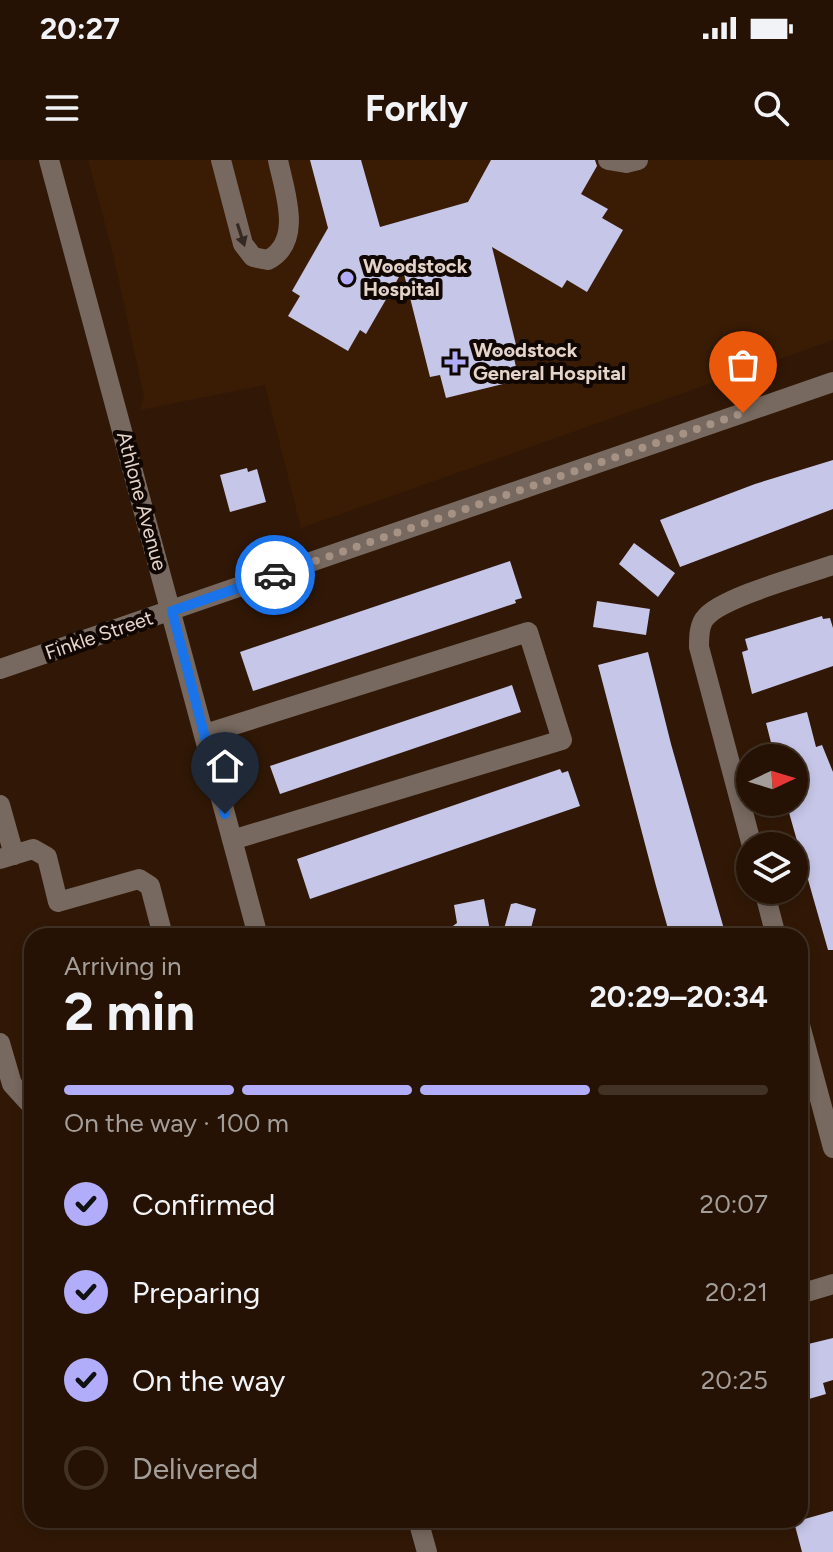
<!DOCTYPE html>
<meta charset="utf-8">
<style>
:root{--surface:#251204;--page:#2d1b0e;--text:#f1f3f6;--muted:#a39e9a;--line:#423226;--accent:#b1adfa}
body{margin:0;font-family:Figtree,sans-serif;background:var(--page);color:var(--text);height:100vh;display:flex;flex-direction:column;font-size:30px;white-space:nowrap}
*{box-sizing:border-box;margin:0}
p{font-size:26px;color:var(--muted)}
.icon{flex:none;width:44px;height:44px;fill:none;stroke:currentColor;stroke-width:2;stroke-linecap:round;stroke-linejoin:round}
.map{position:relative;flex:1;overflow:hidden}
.details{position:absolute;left:24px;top:768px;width:784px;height:600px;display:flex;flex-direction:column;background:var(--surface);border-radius:24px;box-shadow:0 4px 12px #0003,0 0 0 2px var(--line)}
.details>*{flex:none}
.needle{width:52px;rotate:86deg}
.fabs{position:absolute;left:736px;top:584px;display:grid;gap:16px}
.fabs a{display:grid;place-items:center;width:72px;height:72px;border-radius:50%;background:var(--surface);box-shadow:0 4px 12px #0003,0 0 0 2px var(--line);font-size:40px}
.pin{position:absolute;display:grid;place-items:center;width:68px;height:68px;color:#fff;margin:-82px -34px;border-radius:50% 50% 50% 0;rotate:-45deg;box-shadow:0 0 8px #0007}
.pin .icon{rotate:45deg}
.courier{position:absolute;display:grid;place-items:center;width:80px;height:80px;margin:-40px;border:6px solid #1a73e8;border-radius:50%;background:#fff;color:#222;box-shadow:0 2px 10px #0007}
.summary em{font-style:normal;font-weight:700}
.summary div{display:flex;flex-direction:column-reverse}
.summary{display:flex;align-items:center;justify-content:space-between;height:136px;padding:0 40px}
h1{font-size:52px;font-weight:700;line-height:60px}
.bar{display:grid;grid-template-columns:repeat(4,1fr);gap:12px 8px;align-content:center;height:96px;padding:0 40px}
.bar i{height:10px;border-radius:6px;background:var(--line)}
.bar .on{background:var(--accent)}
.bar p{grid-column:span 4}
ol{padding:0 40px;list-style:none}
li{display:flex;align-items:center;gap:24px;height:88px}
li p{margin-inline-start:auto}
li .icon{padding:8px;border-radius:50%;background:var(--accent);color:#111;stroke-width:4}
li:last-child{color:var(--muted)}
li i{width:44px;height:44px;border:4px solid var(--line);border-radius:50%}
.status{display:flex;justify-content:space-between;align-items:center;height:56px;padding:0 40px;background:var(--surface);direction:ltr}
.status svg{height:22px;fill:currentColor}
header{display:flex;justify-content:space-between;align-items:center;height:104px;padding:0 40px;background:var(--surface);font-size:36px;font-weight:700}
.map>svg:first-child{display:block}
.built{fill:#3a1c04}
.building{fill:#c6c6e9}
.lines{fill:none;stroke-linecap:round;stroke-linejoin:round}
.minor{stroke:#776960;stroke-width:20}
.oneway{fill:#352923}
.done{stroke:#a69285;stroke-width:8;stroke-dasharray:0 14.4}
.route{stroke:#1a73e8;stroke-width:10}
.poi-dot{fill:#b1adfa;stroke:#110702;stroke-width:3}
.labels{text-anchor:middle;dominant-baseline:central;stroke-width:8;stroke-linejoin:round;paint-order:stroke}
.poi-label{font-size:20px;font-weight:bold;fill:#e5d4c9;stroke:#110702;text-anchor:start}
.street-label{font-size:20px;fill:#e5d4c9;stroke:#110702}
</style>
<div class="status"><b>20:27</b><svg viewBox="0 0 49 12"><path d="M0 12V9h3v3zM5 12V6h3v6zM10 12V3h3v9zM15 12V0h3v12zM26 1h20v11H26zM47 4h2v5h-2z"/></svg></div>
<header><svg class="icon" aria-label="menu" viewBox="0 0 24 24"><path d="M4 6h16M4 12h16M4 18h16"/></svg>Forkly<svg class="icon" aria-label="search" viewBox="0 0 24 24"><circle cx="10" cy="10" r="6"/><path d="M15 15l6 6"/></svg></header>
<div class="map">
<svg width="833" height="1392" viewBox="0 0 833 1392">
<rect width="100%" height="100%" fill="#311806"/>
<!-- built -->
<path class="built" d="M 88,0 L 833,0 L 833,180 L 301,368 L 265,225 L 140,250 L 144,236 L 113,94 Z"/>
<!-- building -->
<path class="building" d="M 310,0 L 361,0 L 380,67 L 468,42 L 491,0 L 595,0 L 597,6 L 581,34 L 608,49 L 602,58 L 623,70 L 587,132 L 567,120 L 562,128 L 492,87 L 518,193 L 513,194 L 519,220 L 446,238 L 440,215 L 430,217 L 403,110 L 366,174 L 360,170 L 348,191 L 288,156 L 300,136 L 292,131 L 328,68 Z
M 833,300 L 833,349 L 680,407 L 660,360 L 755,324 Z
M 247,308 L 248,312 L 257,309 L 266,342 L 230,352 L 220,315 Z
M 634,383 L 675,413 L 658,437 L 619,404 Z
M 510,401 L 522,438 L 515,440 L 516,443 L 253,531 L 240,492 Z
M 597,441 L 650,449 L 646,475 L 593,467 Z
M 822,456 L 823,459 L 830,458 L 833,468 L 833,506 L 752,534 L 742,492 L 748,490 L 745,479 Z
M 648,492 L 671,584 L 726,776 L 670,776 L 656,726 L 598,505 Z
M 512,525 L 521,552 L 280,634 L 270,606 Z
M 807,552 L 816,587 L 822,585 L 833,612 L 833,790 L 828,790 L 786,642 L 794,642 L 794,598 L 775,598 L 766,563 Z
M 560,609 L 562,613 L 568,611 L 580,646 L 310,739 L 297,699 Z
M 484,739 L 491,776 L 439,776 L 457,763 L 454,745 Z
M 516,743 L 536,749 L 529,776 L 502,776 L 511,744 Z
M 833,1178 L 833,1220 L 823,1223 L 826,1234 L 802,1241 L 800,1186 Z
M 833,1351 L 833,1392 L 802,1392 L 794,1362 Z"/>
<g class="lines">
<!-- minor -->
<path class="minor" d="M 49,0 L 258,776
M 221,0 L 243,84 L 253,97 L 268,100 C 304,81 284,30 278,0
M 608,0 L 626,3 L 638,0
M 0,509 L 833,222
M 205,574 L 528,472 L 562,580 L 232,680
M 0,645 L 14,695
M 752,686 L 699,487 C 699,477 699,464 706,457 C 723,437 805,415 833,405
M 0,699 L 33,689 L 47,697 L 58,742 L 139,719 L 150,726 L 163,776
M 764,730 L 776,776
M 800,865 L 833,988
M 0,883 L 12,924 L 32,946
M 800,1134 L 833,1124
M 418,1360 L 427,1392"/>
</g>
<!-- one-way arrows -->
<defs><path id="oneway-solid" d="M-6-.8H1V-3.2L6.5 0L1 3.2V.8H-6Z" transform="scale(2)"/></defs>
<use class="oneway" href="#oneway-solid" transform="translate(241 75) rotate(72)"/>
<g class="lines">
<!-- done -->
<path class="done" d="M 275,415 L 743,253"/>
<!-- route -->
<path class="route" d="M 225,654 L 172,451 L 275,415"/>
</g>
<!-- markers -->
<g class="poi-dot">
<circle cx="347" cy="118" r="8"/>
<path d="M451 190h8v8h8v8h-8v8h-8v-8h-8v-8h8z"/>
</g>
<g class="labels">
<!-- poi labels -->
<g class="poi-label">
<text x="363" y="106">Woodstock<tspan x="363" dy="23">Hospital</tspan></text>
<text x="473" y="190">Woodstock<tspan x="473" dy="23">General Hospital</tspan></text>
</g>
<!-- street labels -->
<g class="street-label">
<text transform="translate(142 341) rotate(75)">Athlone Avenue</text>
<text transform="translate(99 475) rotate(-19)">Finkle Street</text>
</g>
</g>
</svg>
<div class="fabs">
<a><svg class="needle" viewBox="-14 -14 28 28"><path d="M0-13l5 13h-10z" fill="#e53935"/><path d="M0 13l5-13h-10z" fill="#a39e9a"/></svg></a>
<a><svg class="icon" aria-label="layers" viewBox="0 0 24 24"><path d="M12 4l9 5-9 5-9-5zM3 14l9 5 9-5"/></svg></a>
</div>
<div class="pin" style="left:743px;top:253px;background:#ea580c"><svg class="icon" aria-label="bag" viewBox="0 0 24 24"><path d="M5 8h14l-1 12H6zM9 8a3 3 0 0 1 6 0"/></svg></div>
<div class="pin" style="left:225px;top:654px;background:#1f2937"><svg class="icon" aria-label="home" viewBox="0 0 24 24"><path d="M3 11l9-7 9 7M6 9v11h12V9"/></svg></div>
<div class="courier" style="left:275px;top:415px"><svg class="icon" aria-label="car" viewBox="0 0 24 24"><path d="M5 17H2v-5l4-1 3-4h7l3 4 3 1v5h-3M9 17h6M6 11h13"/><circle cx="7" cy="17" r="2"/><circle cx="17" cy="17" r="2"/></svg></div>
<section class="details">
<div class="summary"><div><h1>2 min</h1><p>Arriving in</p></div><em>20:29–20:34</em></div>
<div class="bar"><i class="on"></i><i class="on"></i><i class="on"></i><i></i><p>On the way · 100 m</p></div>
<ol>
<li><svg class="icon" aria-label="check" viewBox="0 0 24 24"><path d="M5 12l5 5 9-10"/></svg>Confirmed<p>20:07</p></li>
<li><svg class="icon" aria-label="check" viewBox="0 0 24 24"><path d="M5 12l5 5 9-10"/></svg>Preparing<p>20:21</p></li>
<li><svg class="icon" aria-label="check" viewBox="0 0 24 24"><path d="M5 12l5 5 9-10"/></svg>On the way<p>20:25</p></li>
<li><i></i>Delivered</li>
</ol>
</section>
</div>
